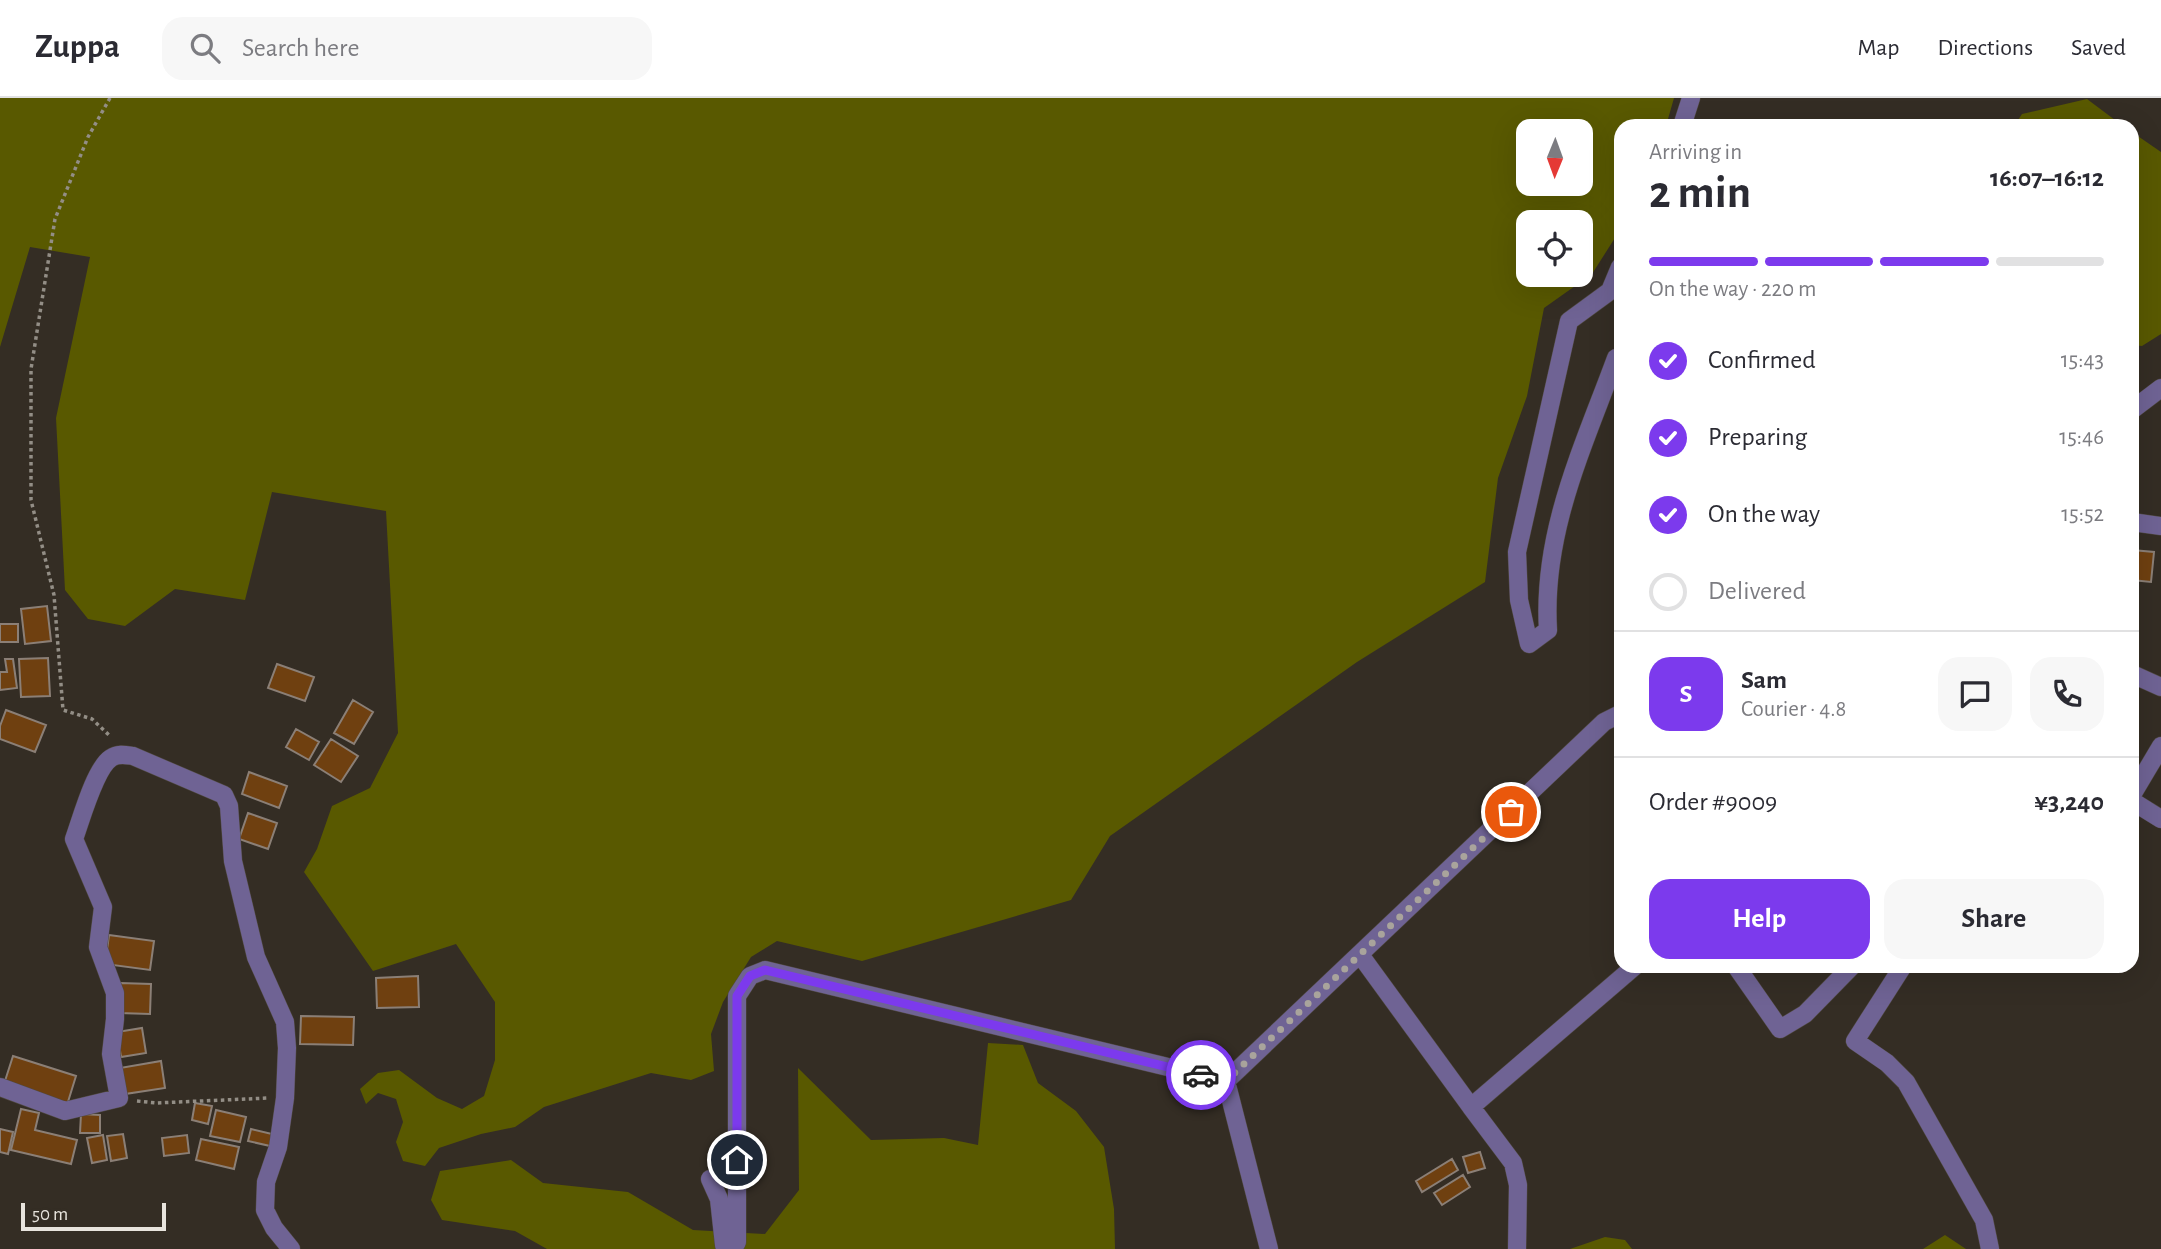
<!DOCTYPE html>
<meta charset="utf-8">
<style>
:root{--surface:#fff;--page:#f7f7f7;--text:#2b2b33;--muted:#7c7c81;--line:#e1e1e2;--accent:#7c3aed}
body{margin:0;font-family:"Alegreya Sans",sans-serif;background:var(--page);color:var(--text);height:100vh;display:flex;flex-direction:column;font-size:26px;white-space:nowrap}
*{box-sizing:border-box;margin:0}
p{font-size:23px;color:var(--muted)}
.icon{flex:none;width:38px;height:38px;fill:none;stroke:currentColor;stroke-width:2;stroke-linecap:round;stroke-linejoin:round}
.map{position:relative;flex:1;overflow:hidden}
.sheet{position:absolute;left:1614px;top:21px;width:525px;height:854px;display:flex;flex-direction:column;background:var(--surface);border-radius:21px;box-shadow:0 7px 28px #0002}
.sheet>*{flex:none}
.needle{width:46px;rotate:181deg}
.controls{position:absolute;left:1516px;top:21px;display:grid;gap:14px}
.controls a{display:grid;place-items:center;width:77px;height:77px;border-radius:14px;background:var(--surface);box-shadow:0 7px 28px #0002;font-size:35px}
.scale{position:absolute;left:21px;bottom:18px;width:145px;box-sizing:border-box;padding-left:7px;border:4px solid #e8e4dd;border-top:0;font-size:19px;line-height:24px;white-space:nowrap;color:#e8e4dd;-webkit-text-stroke:5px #342d24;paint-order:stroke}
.pin{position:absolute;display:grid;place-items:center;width:60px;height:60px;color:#fff;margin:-30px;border:4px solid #fff;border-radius:50%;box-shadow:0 2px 7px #0007}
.courier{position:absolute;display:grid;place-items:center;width:70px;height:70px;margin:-35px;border:5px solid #7c3aed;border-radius:50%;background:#fff;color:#222;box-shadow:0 2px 9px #0007}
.summary em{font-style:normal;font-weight:700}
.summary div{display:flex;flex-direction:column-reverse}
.summary{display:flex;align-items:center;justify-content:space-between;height:119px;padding:0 35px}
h1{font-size:46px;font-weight:700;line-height:52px}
.bar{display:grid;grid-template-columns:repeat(4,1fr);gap:10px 7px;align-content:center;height:84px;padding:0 35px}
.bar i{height:9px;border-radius:5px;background:var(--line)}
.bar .on{background:var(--accent)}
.bar p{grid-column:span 4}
.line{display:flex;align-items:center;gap:18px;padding:0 35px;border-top:2px solid var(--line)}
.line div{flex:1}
.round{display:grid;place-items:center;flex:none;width:74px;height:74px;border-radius:21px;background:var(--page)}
ol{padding:0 35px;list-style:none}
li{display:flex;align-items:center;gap:21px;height:77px}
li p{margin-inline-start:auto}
li .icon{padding:7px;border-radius:50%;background:var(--accent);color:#fff;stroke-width:4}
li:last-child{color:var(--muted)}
li i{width:38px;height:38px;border:4px solid var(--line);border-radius:50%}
.cta{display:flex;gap:14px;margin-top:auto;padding:14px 35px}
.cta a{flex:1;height:80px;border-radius:21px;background:var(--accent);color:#fff;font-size:28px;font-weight:700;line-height:80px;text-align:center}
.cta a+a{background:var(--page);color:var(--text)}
header{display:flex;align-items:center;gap:42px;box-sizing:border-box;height:98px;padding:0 35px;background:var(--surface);border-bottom:2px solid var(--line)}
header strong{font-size:33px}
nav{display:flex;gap:38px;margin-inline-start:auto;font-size:24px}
.search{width:490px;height:63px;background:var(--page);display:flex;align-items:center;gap:18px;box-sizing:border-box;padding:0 24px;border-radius:21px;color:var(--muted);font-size:26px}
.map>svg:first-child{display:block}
.green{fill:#595900;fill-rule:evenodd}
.building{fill:#6f4010;stroke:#8b7f76;stroke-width:2}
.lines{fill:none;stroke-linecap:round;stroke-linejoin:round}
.minor-casing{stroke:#514a42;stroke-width:19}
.path{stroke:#938e86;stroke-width:3.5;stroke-dasharray:3.5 3.5;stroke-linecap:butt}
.minor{stroke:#6f6394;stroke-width:18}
.done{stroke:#a9a49c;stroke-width:7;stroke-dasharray:0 12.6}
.route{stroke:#7c3aed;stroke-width:9}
</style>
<header>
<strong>Zuppa</strong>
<div class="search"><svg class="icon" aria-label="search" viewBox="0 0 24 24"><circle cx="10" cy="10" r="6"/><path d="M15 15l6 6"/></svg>Search here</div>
<nav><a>Map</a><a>Directions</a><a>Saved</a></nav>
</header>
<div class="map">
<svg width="2161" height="1151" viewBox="0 0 2161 1151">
<rect width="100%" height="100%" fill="#342d24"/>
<!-- green -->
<path class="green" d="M 0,0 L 1674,0 L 1666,28 L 1620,28 L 1620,132 L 1592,176 L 1544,210 L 1527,298 L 1498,380 L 1485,484 L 1357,564 L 1110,738 L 1071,802 L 862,863 L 777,843 L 751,859 L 723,904 L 711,936 L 714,973 L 691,982 L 651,975 L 544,1009 L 515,1029 L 481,1036 L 439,1050 L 425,1068 L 403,1063 L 396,1044 L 403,1024 L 396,1001 L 378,995 L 366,1006 L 360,991 L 378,975 L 399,972 L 437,1000 L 462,1011 L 484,998 L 495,962 L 495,904 L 456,846 L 373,873 L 304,774 L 317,751 L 332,708 L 370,690 L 398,635 L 386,413 L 272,394 L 245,502 L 175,491 L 125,528 L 88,521 L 65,492 L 56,320 L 90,159 L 30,149 L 0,249 ZM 1528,33 L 1580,33 L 1580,86 L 1528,86 ZM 1528,124 L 1580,124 L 1580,177 L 1528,177 Z
M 2087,1 L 2123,28 L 2014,28 L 2022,16 Z
M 2132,34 L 2161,54 L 2161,236 L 2142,248 L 2132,247 Z
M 988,945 L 1023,947 L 1038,985 L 1076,1013 L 1104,1049 L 1114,1111 L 1115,1151 L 547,1151 L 515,1133 L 442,1122 L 431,1102 L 440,1073 L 511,1062 L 543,1085 L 628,1094 L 693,1132 L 765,1136 L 799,1092 L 798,970 L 871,1042 L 944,1040 L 978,1047 Z
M 1945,1137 L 1966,1151 L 1923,1151 Z
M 1605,1139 L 1625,1142 L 1632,1151 L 1570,1151 Z"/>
<!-- building -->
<path class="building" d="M 2132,452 L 2154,454 L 2151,484 L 2132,482 Z
M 47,508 L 51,543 L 25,546 L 21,511 Z
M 0,526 L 18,526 L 18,544 L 0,544 Z
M 48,560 L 50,598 L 21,599 L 19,561 Z
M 5,561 L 13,561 L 17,590 L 0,592 L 0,574 L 7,574 Z
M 277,566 L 314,579 L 305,603 L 268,590 Z
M 353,602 L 373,614 L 354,646 L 334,635 Z
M 6,612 L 46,627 L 35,654 L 0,641 L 0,628 Z
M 296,631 L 319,644 L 309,662 L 286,649 Z
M 331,641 L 358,658 L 341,684 L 314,667 Z
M 249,674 L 287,688 L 279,710 L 242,696 Z
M 248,715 L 277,725 L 268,751 L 239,741 Z
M 109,837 L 154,843 L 150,872 L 105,866 Z
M 418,878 L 419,909 L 377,910 L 376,880 Z
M 120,885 L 151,886 L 150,916 L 119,915 Z
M 301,918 L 354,919 L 353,947 L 300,946 Z
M 142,930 L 146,955 L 121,959 L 117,934 Z
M 13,958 L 76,978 L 67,1007 L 4,986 Z
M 161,963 L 165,990 L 125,996 L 120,970 Z
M 195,1005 L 212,1008 L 208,1026 L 192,1022 Z
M 21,1011 L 39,1015 L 35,1032 L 77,1042 L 71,1066 L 11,1052 Z
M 216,1012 L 246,1019 L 240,1044 L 210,1038 Z
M 81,1016 L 100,1017 L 100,1035 L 80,1035 Z
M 0,1031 L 13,1034 L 8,1056 L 0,1054 Z
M 251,1031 L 272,1036 L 270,1048 L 248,1043 Z
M 123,1036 L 127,1060 L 111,1063 L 107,1038 Z
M 103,1037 L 107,1062 L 92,1065 L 87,1040 Z
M 187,1037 L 189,1055 L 164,1058 L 162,1040 Z
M 201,1041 L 239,1049 L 234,1071 L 196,1062 Z
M 1480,1054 L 1485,1070 L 1468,1075 L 1463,1059 Z
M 1452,1061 L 1458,1072 L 1422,1094 L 1416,1083 Z
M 1463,1077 L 1470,1089 L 1442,1107 L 1434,1095 Z"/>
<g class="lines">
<defs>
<path id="minor" d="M 1682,28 L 1691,0
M 1620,169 L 1610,193 L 1569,223 L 1517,454 L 1519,502 L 1529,546 L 1548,532 C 1542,434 1583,350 1616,260 L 1620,262
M 2132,312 L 2161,290
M 2132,424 L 2161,428
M 2132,576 L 2161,589
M 2132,697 L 2161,648
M 2132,703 L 2161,721
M 1361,858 L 1471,1009 L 1635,868
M 1736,868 L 1780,931 L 1805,916 L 1852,868
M 1903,868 L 1855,943 L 1887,965 L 1906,984 L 1984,1122 L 1990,1151
M 1226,983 L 1604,624 L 1620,616
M 1226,983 L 1269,1151
M 0,989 L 65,1013 L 119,1000 L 111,956 L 115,921 L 115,895 L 98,849 L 103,809 L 74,741 C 81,722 95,670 111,660 C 118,655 126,657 133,658 L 224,697 L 229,708 L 233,763 L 256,859 L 285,924 L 287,950 L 285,1000 L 278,1049 L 266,1084 L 265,1112 L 274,1130 L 291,1151
M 1471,1009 L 1513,1065 L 1518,1087 L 1517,1151
M 710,1081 L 719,1101 L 724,1147 L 730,1151
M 733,1151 L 737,1144 L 737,898 L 750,878 L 765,872 L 1226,983"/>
</defs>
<!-- minor casing -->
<use href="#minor" class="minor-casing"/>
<!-- path -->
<path class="path" d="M 110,0 L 88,39 L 55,121 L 31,271 L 31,402 L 54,497 L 63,612 L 92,621 L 111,639
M 137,1003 L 156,1005 L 269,1000"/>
<!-- minor -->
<use href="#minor" class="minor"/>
</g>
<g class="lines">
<!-- done -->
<path class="done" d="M 1201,977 L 1226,983 L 1511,714"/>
<!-- route -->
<path class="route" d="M 737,1062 L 737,898 L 750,878 L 765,872 L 1201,977"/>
</g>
</svg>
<div class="controls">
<a><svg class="needle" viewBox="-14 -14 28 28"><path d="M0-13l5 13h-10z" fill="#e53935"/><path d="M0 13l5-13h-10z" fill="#7c7c81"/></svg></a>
<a><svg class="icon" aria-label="locate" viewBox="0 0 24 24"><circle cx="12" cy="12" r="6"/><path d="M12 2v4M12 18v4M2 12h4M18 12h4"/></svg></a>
</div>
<div class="scale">50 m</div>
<div class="pin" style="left:1511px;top:714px;background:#ea580c"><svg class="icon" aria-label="bag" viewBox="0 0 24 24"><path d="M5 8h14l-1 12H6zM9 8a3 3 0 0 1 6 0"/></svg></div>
<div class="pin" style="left:737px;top:1062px;background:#1f2937"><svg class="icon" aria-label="home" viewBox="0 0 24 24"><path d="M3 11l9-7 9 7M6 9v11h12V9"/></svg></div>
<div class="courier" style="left:1201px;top:977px"><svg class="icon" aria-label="car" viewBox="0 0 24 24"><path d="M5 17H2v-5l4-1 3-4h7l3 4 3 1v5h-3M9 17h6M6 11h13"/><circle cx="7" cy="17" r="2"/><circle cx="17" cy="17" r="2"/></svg></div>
<section class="sheet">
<div class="summary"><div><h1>2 min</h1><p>Arriving in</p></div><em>16:07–16:12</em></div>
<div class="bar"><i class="on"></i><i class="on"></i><i class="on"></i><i></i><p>On the way · 220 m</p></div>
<ol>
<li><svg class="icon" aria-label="check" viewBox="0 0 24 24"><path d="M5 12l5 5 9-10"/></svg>Confirmed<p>15:43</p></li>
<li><svg class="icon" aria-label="check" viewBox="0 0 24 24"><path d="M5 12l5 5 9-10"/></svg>Preparing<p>15:46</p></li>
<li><svg class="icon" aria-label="check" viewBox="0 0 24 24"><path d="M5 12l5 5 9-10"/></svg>On the way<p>15:52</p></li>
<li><i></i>Delivered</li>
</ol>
<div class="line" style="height:126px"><b class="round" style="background:var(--accent);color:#fff">S</b><div><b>Sam</b><p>Courier · 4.8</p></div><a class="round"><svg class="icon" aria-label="chat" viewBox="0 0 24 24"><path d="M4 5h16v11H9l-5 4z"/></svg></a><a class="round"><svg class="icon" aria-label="phone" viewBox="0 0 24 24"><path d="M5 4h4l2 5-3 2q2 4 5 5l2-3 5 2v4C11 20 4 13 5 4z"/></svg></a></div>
<div class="line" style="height:91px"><div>Order #9009</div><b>¥3,240</b></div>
<div class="cta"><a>Help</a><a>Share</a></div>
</section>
</div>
